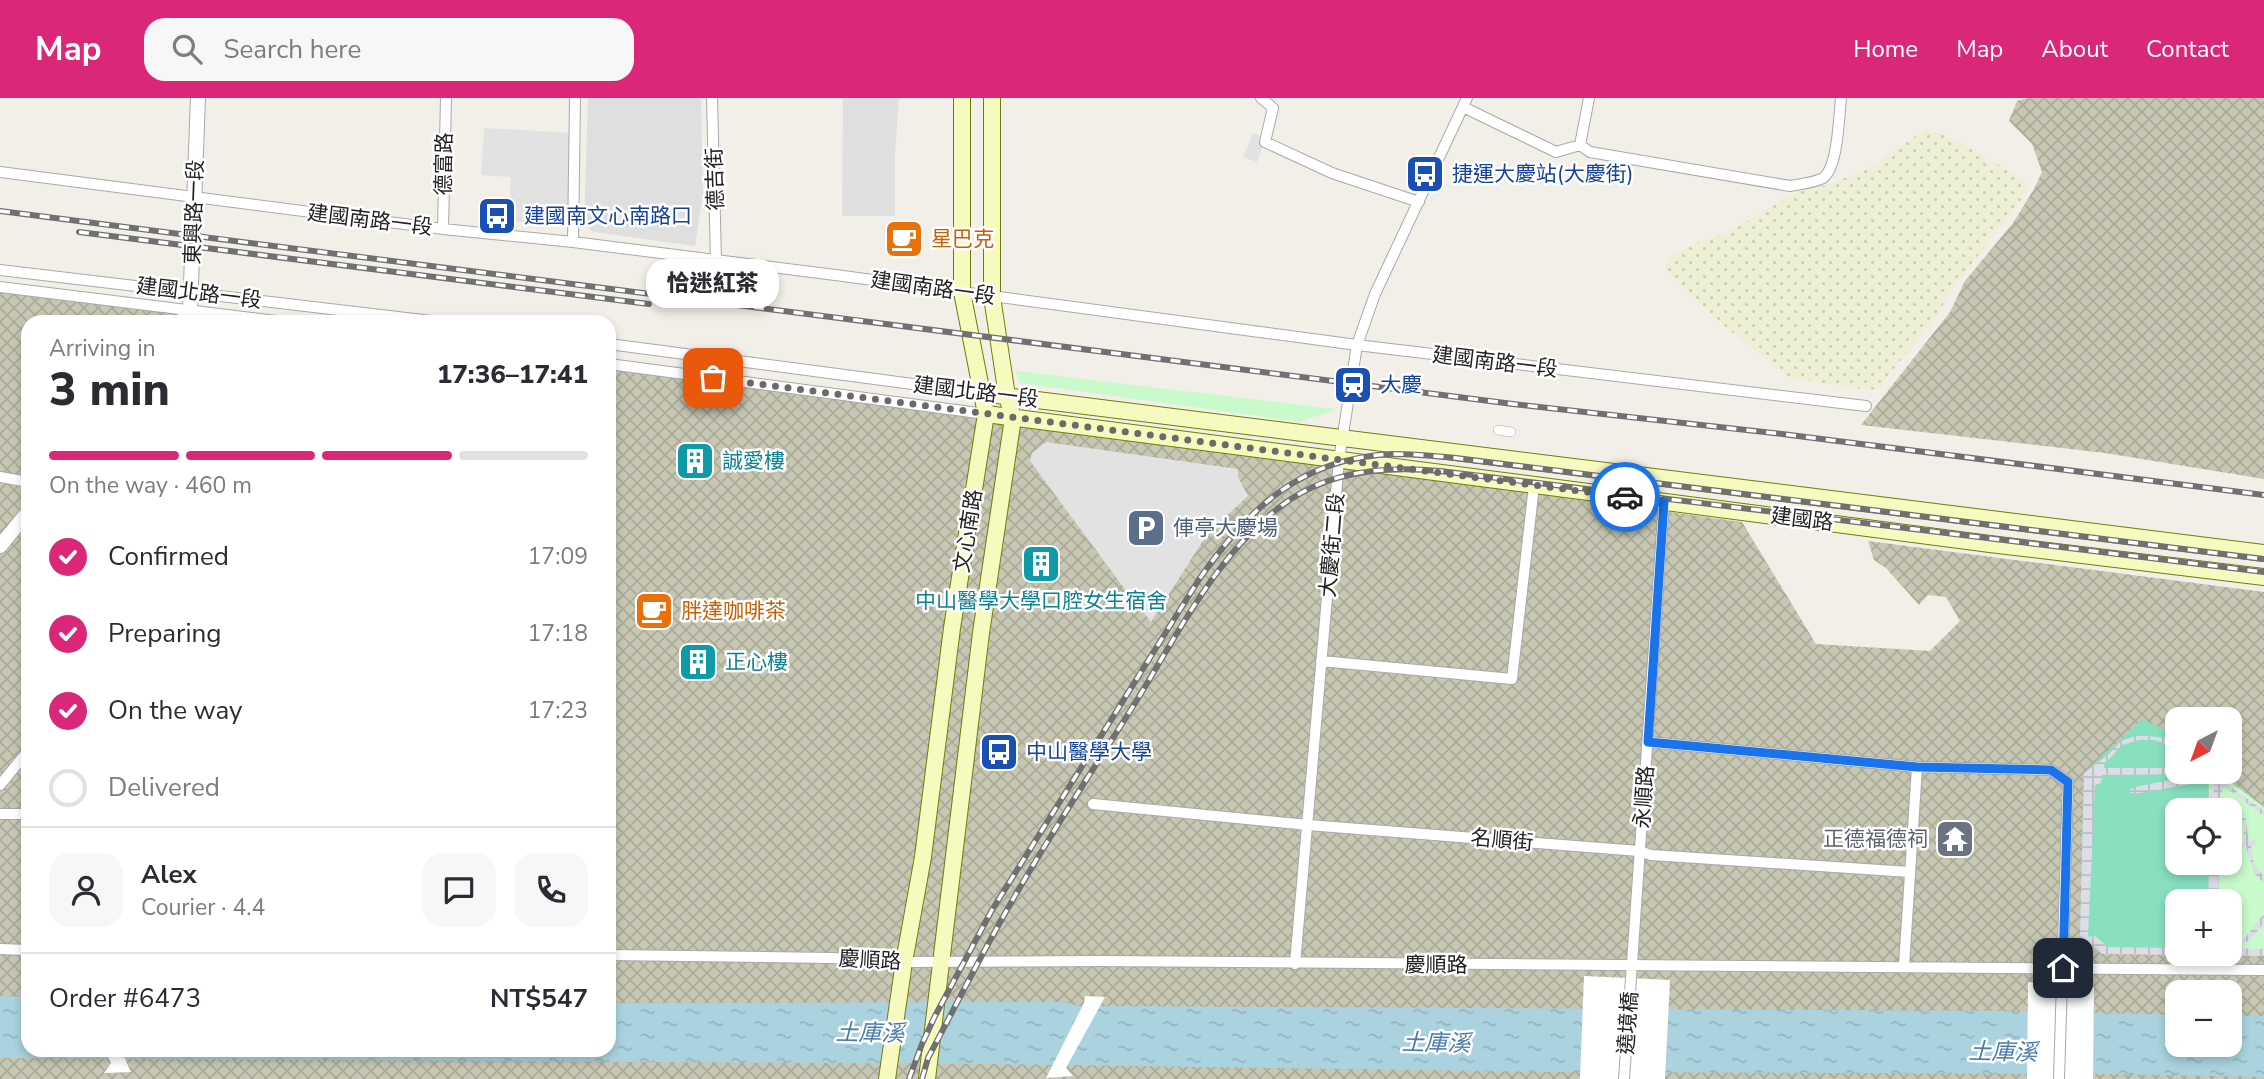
<!DOCTYPE html>
<meta charset="utf-8">
<style>
:root{--surface:#fff;--page:#f7f7f7;--text:#2b2b33;--muted:#7c7c81;--line:#e1e1e2;--accent:#db2777}
body{margin:0;font-family:"Nunito Sans","Noto Sans TC",sans-serif;background:var(--page);color:var(--text);height:100vh;display:flex;flex-direction:column;font-size:26px;white-space:nowrap}
*{box-sizing:border-box;margin:0}
p{font-size:23px;color:var(--muted)}
.icon{flex:none;width:38px;height:38px;fill:none;stroke:currentColor;stroke-width:2;stroke-linecap:round;stroke-linejoin:round}
.map{position:relative;flex:1;overflow:hidden}
.side{position:absolute;left:21px;top:217px;width:595px;height:742px;display:flex;flex-direction:column;background:var(--surface);border-radius:21px;box-shadow:0 4px 10px #0003}
.side>*{flex:none}
.needle{width:46px;rotate:221deg}
.tools{position:absolute;left:2165px;top:609px;display:grid;gap:14px}
.tools a{display:grid;place-items:center;width:77px;height:77px;border-radius:14px;background:var(--surface);box-shadow:0 4px 10px #0003;font-size:35px}
.pin{position:absolute;display:grid;place-items:center;width:60px;height:60px;color:#fff;margin:-30px;border-radius:14px;box-shadow:0 4px 10px #0006}
.courier{position:absolute;display:grid;place-items:center;width:70px;height:70px;margin:-35px;border:5px solid #1a73e8;border-radius:50%;background:#fff;color:#222;box-shadow:0 2px 9px #0007}
.bubble{position:absolute;height:49px;border-radius:21px;background:var(--surface);box-shadow:0 4px 10px #0003;font-size:23px;font-weight:800;line-height:49px;text-align:center}
.headline em{font-style:normal;font-weight:800}
.headline div{display:flex;flex-direction:column-reverse}
.headline{display:flex;align-items:center;justify-content:space-between;height:119px;padding:0 28px}
h1{font-size:46px;font-weight:800;line-height:52px}
.bar{display:grid;grid-template-columns:repeat(4,1fr);gap:10px 7px;align-content:center;height:84px;padding:0 28px}
.bar i{height:9px;border-radius:5px;background:var(--line)}
.bar .active{background:var(--accent)}
.bar p{grid-column:span 4}
.line{display:flex;align-items:center;gap:18px;padding:0 28px;border-top:2px solid var(--line)}
.line div{flex:1}
.round{display:grid;place-items:center;flex:none;width:74px;height:74px;border-radius:21px;background:var(--page)}
ol{padding:0 28px;list-style:none}
li{display:flex;align-items:center;gap:21px;height:77px}
li p{margin-inline-start:auto}
li .icon{padding:7px;border-radius:50%;background:var(--accent);color:#fff;stroke-width:4}
li:last-child{color:var(--muted)}
li i{width:38px;height:38px;border:4px solid var(--line);border-radius:50%}
header{display:flex;align-items:center;gap:42px;box-sizing:border-box;height:98px;padding:0 35px;background:var(--accent);color:#fff}
header strong{font-size:33px}
nav{display:flex;gap:38px;margin-inline-start:auto;font-size:24px}
.search{width:490px;height:63px;background:var(--page);display:flex;align-items:center;gap:18px;box-sizing:border-box;padding:0 24px;border-radius:21px;color:var(--muted);font-size:26px}
.map>svg:first-child{display:block}
.residential{fill:#e0dfdf}
.construction{fill:url(#construction-cross-hatch);fill-rule:evenodd}
.farmland{fill:url(#farmland-dots)}
.park{fill:#c8facc}
.pitch{fill:#88e0be}
.parking{fill:#e2e2e2}
.plaza{fill:url(#plaza-grid)}
.water{fill:url(#water-ripples)}
.pier{fill:#fff}
.lines{fill:none;stroke-linecap:round;stroke-linejoin:round}
.pedestrian-casing{stroke:#a9a9a9;stroke-width:10}
.minor-casing{stroke:#a9a9a9;stroke-width:12}
.tertiary-casing{stroke:#a9a9a9;stroke-width:16}
.secondary-casing{stroke:#707d05;stroke-width:18}
.pedestrian{stroke:#fff;stroke-width:9}
.minor{stroke:#fff;stroke-width:10}
.tertiary{stroke:#fff;stroke-width:14}
.secondary{stroke:#f7fabf;stroke-width:16}
.rail-casing{stroke:#707070;stroke-width:6}
.rail{stroke:#fff;stroke-width:3.5;stroke-dasharray:10;stroke-linecap:butt}
.done{stroke:#6b6a68;stroke-width:7;stroke-dasharray:0 12.6}
.route{stroke:#1a73e8;stroke-width:9}
.labels{text-anchor:middle;dominant-baseline:central;stroke-width:5;stroke-linejoin:round;paint-order:stroke}
.street-label{font-size:21px;fill:#222;stroke:#fff}
.transit-label{font-size:21px;fill:#164399;stroke:#fff;text-anchor:start}
.food-label{font-size:21px;fill:#c56008;stroke:#fff;text-anchor:start}
.culture-label{font-size:21px;fill:#0d838f;stroke:#fff;text-anchor:start}
.service-label{font-size:21px;fill:#4e5e75;stroke:#fff;text-anchor:start}
.worship-label{font-size:21px;fill:#5b616d;stroke:#fff;text-anchor:end}
.water-label{font-size:23px;font-style:italic;fill:#4a7aab;stroke:#fff}
</style>
<header>
<strong>Map</strong>
<div class="search"><svg class="icon" aria-label="search" viewBox="0 0 24 24"><circle cx="10" cy="10" r="6"/><path d="M15 15l6 6"/></svg>Search here</div>
<nav><a>Home</a><a>Map</a><a>About</a><a>Contact</a></nav>
</header>
<div class="map">
<svg width="2264" height="981" viewBox="0 0 2264 981">
<defs>
<pattern id="construction-cross-hatch" width="8" height="8" patternUnits="userSpaceOnUse" patternTransform="scale(1.75)"><rect width="8" height="8" fill="#c7c7b4"/><path d="M0 0l8 8M0 8l8-8" fill="none" stroke="#abab9a"/></pattern>
<pattern id="farmland-dots" width="8" height="8" patternUnits="userSpaceOnUse" patternTransform="scale(1.75)"><rect width="8" height="8" fill="#eef0d5"/><path d="M2 2h.1M6 6h.1" fill="none" stroke="#ccceb7" stroke-width="1.8" stroke-linecap="round"/></pattern>
<pattern id="plaza-grid" width="8" height="8" patternUnits="userSpaceOnUse" patternTransform="scale(1.75)"><rect width="8" height="8" fill="#dddde8"/><path d="M0 4h8M4 0v8" fill="none" stroke="#bdbdc7"/></pattern>
<pattern id="water-ripples" width="26" height="14" patternUnits="userSpaceOnUse" patternTransform="scale(1.75)"><rect width="26" height="14" fill="#aad3df"/><path d="M2 4q2-2 4 0t4 0M15 11q2-2 4 0t4 0" fill="none" stroke="#92b5bf"/></pattern>
</defs>
<rect width="100%" height="100%" fill="#f2efe9"/>
<!-- residential -->
<path class="residential" d="M 588,0 L 701,0 L 703,96 L 695,148 L 594,134 L 584,128 Z
M 843,0 L 903,0 L 899,1 L 895,55 L 895,118 L 842,118 Z"/>
<!-- construction -->
<path class="construction" d="M 2028,0 L 2264,0 L 2264,381 L 2105,355 L 1861,327 L 1950,214 L 1965,183 L 2013,125 L 2034,91 L 2042,74 L 2032,46 L 2009,23 L 2017,3 Z
M 0,184 L 291,224 L 28,224 L 28,952 L 609,952 L 609,268 L 1742,424 L 1816,546 L 1930,553 L 1960,523 L 1946,499 L 1928,497 L 1919,507 L 1886,470 L 1874,462 L 1868,443 L 2264,494 L 2264,981 L 0,981 ZM 2177,621 L 2230,621 L 2230,674 L 2177,674 ZM 2177,712 L 2230,712 L 2230,765 L 2177,765 ZM 2177,803 L 2230,803 L 2230,856 L 2177,856 ZM 2177,894 L 2230,894 L 2230,947 L 2177,947 Z"/>
<!-- farmland -->
<path class="farmland" d="M 1925,32 L 1943,36 L 1979,55 L 2028,85 L 2024,99 L 1958,183 L 1931,226 L 1877,291 L 1869,292 L 1790,280 L 1724,228 L 1665,170 L 1666,161 L 1700,143 L 1727,135 L 1813,84 L 1824,88 L 1875,68 L 1886,57 Z"/>
<!-- park -->
<path class="park" d="M 1016,273 L 1336,311 L 1300,324 L 1020,285 Z
M 2208,674 L 2217,674 L 2264,709 L 2264,858 L 2230,856 L 2230,803 L 2210,803 L 2209,765 L 2230,765 L 2230,712 L 2209,712 Z"/>
<!-- pitch -->
<path class="pitch" d="M 2142,621 L 2161,630 L 2177,642 L 2177,674 L 2208,674 L 2209,712 L 2177,712 L 2177,765 L 2209,765 L 2210,803 L 2177,803 L 2177,856 L 2211,856 L 2102,856 L 2080,837 L 2084,675 Z"/>
<!-- parking -->
<path class="parking" d="M 484,30 L 572,35 L 567,127 L 508,123 L 511,79 L 481,77 Z
M 1253,35 L 1266,40 L 1257,64 L 1243,59 Z
M 1046,344 L 1238,371 L 1238,379 L 1248,398 L 1208,435 L 1151,524 L 1124,490 L 1030,363 L 1032,355 Z"/>
<!-- plaza -->
<path class="plaza" d="M 2138,637 L 2167,640 L 2177,645 L 2177,651 L 2155,642 L 2139,642 L 2122,647 L 2104,667 L 2104,670 L 2177,670 L 2177,674 L 2214,674 L 2225,685 L 2264,713 L 2264,718 L 2224,688 L 2221,695 L 2220,712 L 2209,712 L 2210,694 L 2214,694 L 2213,682 L 2140,695 L 2130,695 L 2129,692 L 2139,688 L 2192,678 L 2192,676 L 2102,677 L 2101,685 L 2095,687 L 2088,839 L 2095,838 L 2108,849 L 2177,850 L 2177,856 L 2230,856 L 2230,850 L 2264,851 L 2264,858 L 2102,856 L 2080,837 L 2084,675 L 2109,656 L 2121,643 Z
M 2242,719 L 2245,719 L 2249,743 L 2256,742 L 2256,745 L 2251,748 L 2254,766 L 2264,779 L 2264,785 L 2254,775 L 2246,748 L 2242,749 L 2242,745 L 2245,743 Z
M 2209,765 L 2219,765 L 2218,803 L 2208,803 Z
M 2264,815 L 2264,825 L 2249,843 L 2243,845 L 2230,842 L 2230,840 L 2238,842 L 2245,840 Z"/>
<!-- water -->
<path class="water" d="M 0,898 L 28,899 L 28,952 L 609,952 L 609,905 L 1064,904 L 1079,908 L 2043,913 L 2177,917 L 2177,947 L 2230,947 L 2230,918 L 2264,918 L 2264,979 L 2106,976 L 1561,974 L 990,966 L 0,960 Z"/>
<!-- pier -->
<path class="pier" d="M 1584,878 L 1670,882 L 1665,981 L 1580,981 Z
M 2028,884 L 2094,889 L 2093,981 L 2027,981 Z
M 1085,898 L 1105,899 L 1066,970 L 1073,978 L 1046,980 L 1084,905 Z
M 105,952 L 121,952 L 131,974 L 104,975 L 111,965 Z"/>
<g class="lines">
<defs>
<path id="pedestrian" d="M 1498,332 L 1511,334"/>
<path id="minor" d="M 712,0 L 716,163
M 1261,0 L 1273,10 L 1265,44 L 1332,75 L 1419,104
M 1463,9 L 1556,54 L 1580,47 L 1589,0
M 1580,47 L 1590,54 L 1790,88 C 1800,86 1814,85 1823,80 C 1838,70 1839,18 1841,0
M 0,74 L 443,131 L 573,144 L 843,178 L 1357,247 L 1866,308
M 443,131 L 446,0
M 573,144 L 575,0
M 0,172 L 440,224
M 0,189 L 285,224
M 609,246 L 981,295
M 609,266 L 986,316
M 0,379 L 28,384
M 1321,563 L 1512,581 L 1534,388
M 1648,644 L 1917,669
M 0,687 L 28,653
M 1093,706 L 1308,727 L 1639,753 L 1651,757 L 1910,774
M 0,716 L 28,716
M 0,851 L 28,852
M 609,857 L 832,860 L 904,864 L 1100,863 L 2264,872
M 1295,866 L 1339,362 L 1357,247 L 1375,196 L 1467,0
M 1904,868 L 1917,669 L 2051,672 L 2068,684 L 2059,981
M 1624,981 L 1664,404"/>
<path id="tertiary" d="M 181,224 L 190,213 L 198,0
M 0,448 L 28,414"/>
<path id="secondary" d="M 981,295 L 2264,455
M 986,316 L 1990,446 L 2264,479
M 887,981 L 904,864 L 923,759 L 952,530 L 986,316 L 962,194 L 962,0
M 927,981 L 981,535 L 1013,320 L 1007,298 L 992,199 L 992,0"/>
</defs>
<!-- pedestrian casing -->
<use href="#pedestrian" class="pedestrian-casing"/>
<!-- minor casing -->
<use href="#minor" class="minor-casing"/>
<!-- tertiary casing -->
<use href="#tertiary" class="tertiary-casing"/>
<!-- secondary casing -->
<use href="#secondary" class="secondary-casing"/>
<!-- pedestrian -->
<use href="#pedestrian" class="pedestrian"/>
<!-- minor -->
<use href="#minor" class="minor"/>
<!-- tertiary -->
<use href="#tertiary" class="tertiary"/>
<!-- secondary -->
<use href="#secondary" class="secondary"/>
<defs>
<path id="rail" d="M 0,113 L 1513,306 L 1782,336 L 2264,397
M 79,134 L 649,206
M 909,981 L 922,946 L 935,918 L 992,812 L 1198,483 C 1247,412 1300,360 1392,356 C 1413,356 1435,358 1456,360 L 2264,461
M 922,981 L 928,960 C 953,913 977,865 1003,819 C 1044,745 1092,674 1137,602 C 1180,532 1221,448 1291,401 C 1335,372 1389,368 1440,373 L 2264,474"/>
</defs>
<!-- rail casing -->
<use href="#rail" class="rail-casing"/>
<!-- rail -->
<use href="#rail" class="rail"/>
</g>
<g class="lines">
<!-- done -->
<path class="done" d="M 713,280 L 1625,399"/>
<!-- route -->
<path class="route" d="M 1625,399 L 1664,404 L 1648,644 L 1917,669 L 2051,672 L 2068,684 L 2063,870"/>
</g>
<!-- icons -->
<defs>
<symbol id="bus-square" viewBox="-11 -11 22 22"><rect x="-9" y="-9" width="18" height="18" rx="4" fill="#1a4fb4" stroke="#fff"/><path d="M-5-6H5V4H4V6H2V4H-2V6H-4V4H-5ZM-3.5-4V0h7V-4ZM-3.5 1.2v1.5H-2V1.2ZM2 1.2v1.5H3.5V1.2Z" fill="#fff"/></symbol>
<symbol id="cafe-square" viewBox="-11 -11 22 22"><rect x="-9" y="-9" width="18" height="18" rx="4" fill="#e8710a" stroke="#fff"/><path d="M-5.5-4.5H6V0H3Q3 3.5 0 3.5H-2.5Q-5.5 3.5-5.5 0ZM3-3.2v2h1.7v-2ZM-6 4.5H4V6H-6Z" fill="#fff"/></symbol>
<symbol id="station-square" viewBox="-11 -11 22 22"><rect x="-9" y="-9" width="18" height="18" rx="4" fill="#1a4fb4" stroke="#fff"/><path d="M-3-6H3Q5-6 5-4V2Q5 4 3 4L4.5 6H3L1.5 4h-3L-3 6H-4.5L-3 4Q-5 4-5 2V-4Q-5-6-3-6ZM-3.5-4v3h7v-3ZM-3.5 1v1.5H-2V1ZM2 1v1.5H3.5V1Z" fill="#fff"/></symbol>
<symbol id="building-square" viewBox="-11 -11 22 22"><rect x="-9" y="-9" width="18" height="18" rx="4" fill="#0f9aa8" stroke="#fff"/><path d="M-4-6H4V6H1V3H-1V6H-4ZM-2.5-4.3h1.7v1.8h-1.7ZM.8-4.3h1.7v1.8H.8ZM-2.5-1h1.7V.8h-1.7ZM.8-1h1.7V.8H.8Z" fill="#fff"/></symbol>
<symbol id="parking-square" viewBox="-11 -11 22 22"><rect x="-9" y="-9" width="18" height="18" rx="4" fill="#5c6f8a" stroke="#fff"/><path d="M-3.5-5.5H1a3.5 3.5 0 0 1 0 7H-1V5.5H-3.5ZM-1-3.4V-.6H.8a1.4 1.4 0 0 0 0-2.8Z" fill="#fff"/></symbol>
<symbol id="temple-square" viewBox="-11 -11 22 22"><rect x="-9" y="-9" width="18" height="18" rx="4" fill="#6b7280" stroke="#fff"/><path d="M0-6L5-2H3V0L6.5 2.5H4V6H1.5V3h-3V6H-4V2.5H-6.5L-3 0V-2H-5Z" fill="#fff"/></symbol>
</defs>
<g fill-rule="evenodd">
<use href="#bus-square" x="1403" y="54" width="44" height="44"/>
<use href="#bus-square" x="475" y="96" width="44" height="44"/>
<use href="#cafe-square" x="882" y="119" width="44" height="44"/>
<use href="#station-square" x="1331" y="265" width="44" height="44"/>
<use href="#building-square" x="673" y="341" width="44" height="44"/>
<use href="#parking-square" x="1124" y="408" width="44" height="44"/>
<use href="#building-square" x="1019" y="444" width="44" height="44"/>
<use href="#cafe-square" x="632" y="491" width="44" height="44"/>
<use href="#building-square" x="676" y="542" width="44" height="44"/>
<use href="#bus-square" x="977" y="632" width="44" height="44"/>
<use href="#temple-square" x="1933" y="719" width="44" height="44"/>
</g>
<g class="labels">
<!-- street labels -->
<g class="street-label">
<text transform="translate(444 66) rotate(-89)">德富路</text>
<text transform="translate(715 81) rotate(-92)">德吉街</text>
<text transform="translate(194 114) rotate(-88)">東興路一段</text>
<text transform="translate(370 122) rotate(7)">建國南路一段</text>
<text transform="translate(933 190) rotate(8)">建國南路一段</text>
<text transform="translate(199 195) rotate(7)">建國北路一段</text>
<text transform="translate(1495 264) rotate(7)">建國南路一段</text>
<text transform="translate(976 294) rotate(7)">建國北路一段</text>
<text transform="translate(1802 421) rotate(7)">建國路</text>
<text transform="translate(968 433) rotate(-81)">文心南路</text>
<text transform="translate(1332 447) rotate(-85)">大慶街二段</text>
<text transform="translate(1644 699) rotate(-86)">永順路</text>
<text transform="translate(1502 742) rotate(5)">名順街</text>
<text transform="translate(870 862) rotate(3)">慶順路</text>
<text x="1436" y="867">慶順路</text>
<text transform="translate(1628 925) rotate(-86)">遶境橋</text>
</g>
<!-- transit labels -->
<g class="transit-label">
<text x="1452" y="76">捷運大慶站(大慶街)</text>
<text x="524" y="118">建國南文心南路口</text>
<text x="1380" y="287">大慶</text>
<text x="1026" y="654">中山醫學大學</text>
</g>
<!-- food labels -->
<g class="food-label">
<text x="931" y="141">星巴克</text>
<text x="681" y="513">胖達咖啡茶</text>
</g>
<!-- culture labels -->
<g class="culture-label">
<text x="722" y="363">誠愛樓</text>
<text x="1041" y="503" text-anchor="middle">中山醫學大學口腔女生宿舍</text>
<text x="725" y="564">正心樓</text>
</g>
<!-- service labels -->
<g class="service-label">
<text x="1173" y="430">俥亭大慶場</text>
</g>
<!-- worship labels -->
<g class="worship-label">
<text x="1928" y="741">正德福德祠</text>
</g>
<!-- water labels -->
<g class="water-label">
<text transform="translate(870 935) rotate(1)">土庫溪</text>
<text transform="translate(1436 945) rotate(1)">土庫溪</text>
<text transform="translate(2003 954) rotate(1)">土庫溪</text>
</g>
</g>
</svg>
<div class="tools">
<a><svg class="needle" viewBox="-14 -14 28 28"><path d="M0-13l5 13h-10z" fill="#e53935"/><path d="M0 13l5-13h-10z" fill="#7c7c81"/></svg></a>
<a><svg class="icon" aria-label="locate" viewBox="0 0 24 24"><circle cx="12" cy="12" r="6"/><path d="M12 2v4M12 18v4M2 12h4M18 12h4"/></svg></a>
<a>+</a>
<a>−</a>
</div>
<div class="pin" style="left:713px;top:280px;background:#ea580c"><svg class="icon" aria-label="bag" viewBox="0 0 24 24"><path d="M5 8h14l-1 12H6zM9 8a3 3 0 0 1 6 0"/></svg></div>
<div class="pin" style="left:2063px;top:870px;background:#1f2937"><svg class="icon" aria-label="home" viewBox="0 0 24 24"><path d="M3 11l9-7 9 7M6 9v11h12V9"/></svg></div>
<div class="courier" style="left:1625px;top:399px"><svg class="icon" aria-label="car" viewBox="0 0 24 24"><path d="M5 17H2v-5l4-1 3-4h7l3 4 3 1v5h-3M9 17h6M6 11h13"/><circle cx="7" cy="17" r="2"/><circle cx="17" cy="17" r="2"/></svg></div>
<div class="bubble" style="left:646px;top:161px;width:133px">恰迷紅茶</div>
<section class="side">
<div class="headline"><div><h1>3 min</h1><p>Arriving in</p></div><em>17:36–17:41</em></div>
<div class="bar"><i class="active"></i><i class="active"></i><i class="active"></i><i></i><p>On the way · 460 m</p></div>
<ol>
<li><svg class="icon" aria-label="check" viewBox="0 0 24 24"><path d="M5 12l5 5 9-10"/></svg>Confirmed<p>17:09</p></li>
<li><svg class="icon" aria-label="check" viewBox="0 0 24 24"><path d="M5 12l5 5 9-10"/></svg>Preparing<p>17:18</p></li>
<li><svg class="icon" aria-label="check" viewBox="0 0 24 24"><path d="M5 12l5 5 9-10"/></svg>On the way<p>17:23</p></li>
<li><i></i>Delivered</li>
</ol>
<div class="line" style="height:126px"><a class="round"><svg class="icon" aria-label="person" viewBox="0 0 24 24"><circle cx="12" cy="8" r="4"/><path d="M4 21q1-7 8-7t8 7"/></svg></a><div><b>Alex</b><p>Courier · 4.4</p></div><a class="round"><svg class="icon" aria-label="chat" viewBox="0 0 24 24"><path d="M4 5h16v11H9l-5 4z"/></svg></a><a class="round"><svg class="icon" aria-label="phone" viewBox="0 0 24 24"><path d="M5 4h4l2 5-3 2q2 4 5 5l2-3 5 2v4C11 20 4 13 5 4z"/></svg></a></div>
<div class="line" style="height:91px"><div>Order #6473</div><b>NT$547</b></div>
</section>
</div>
